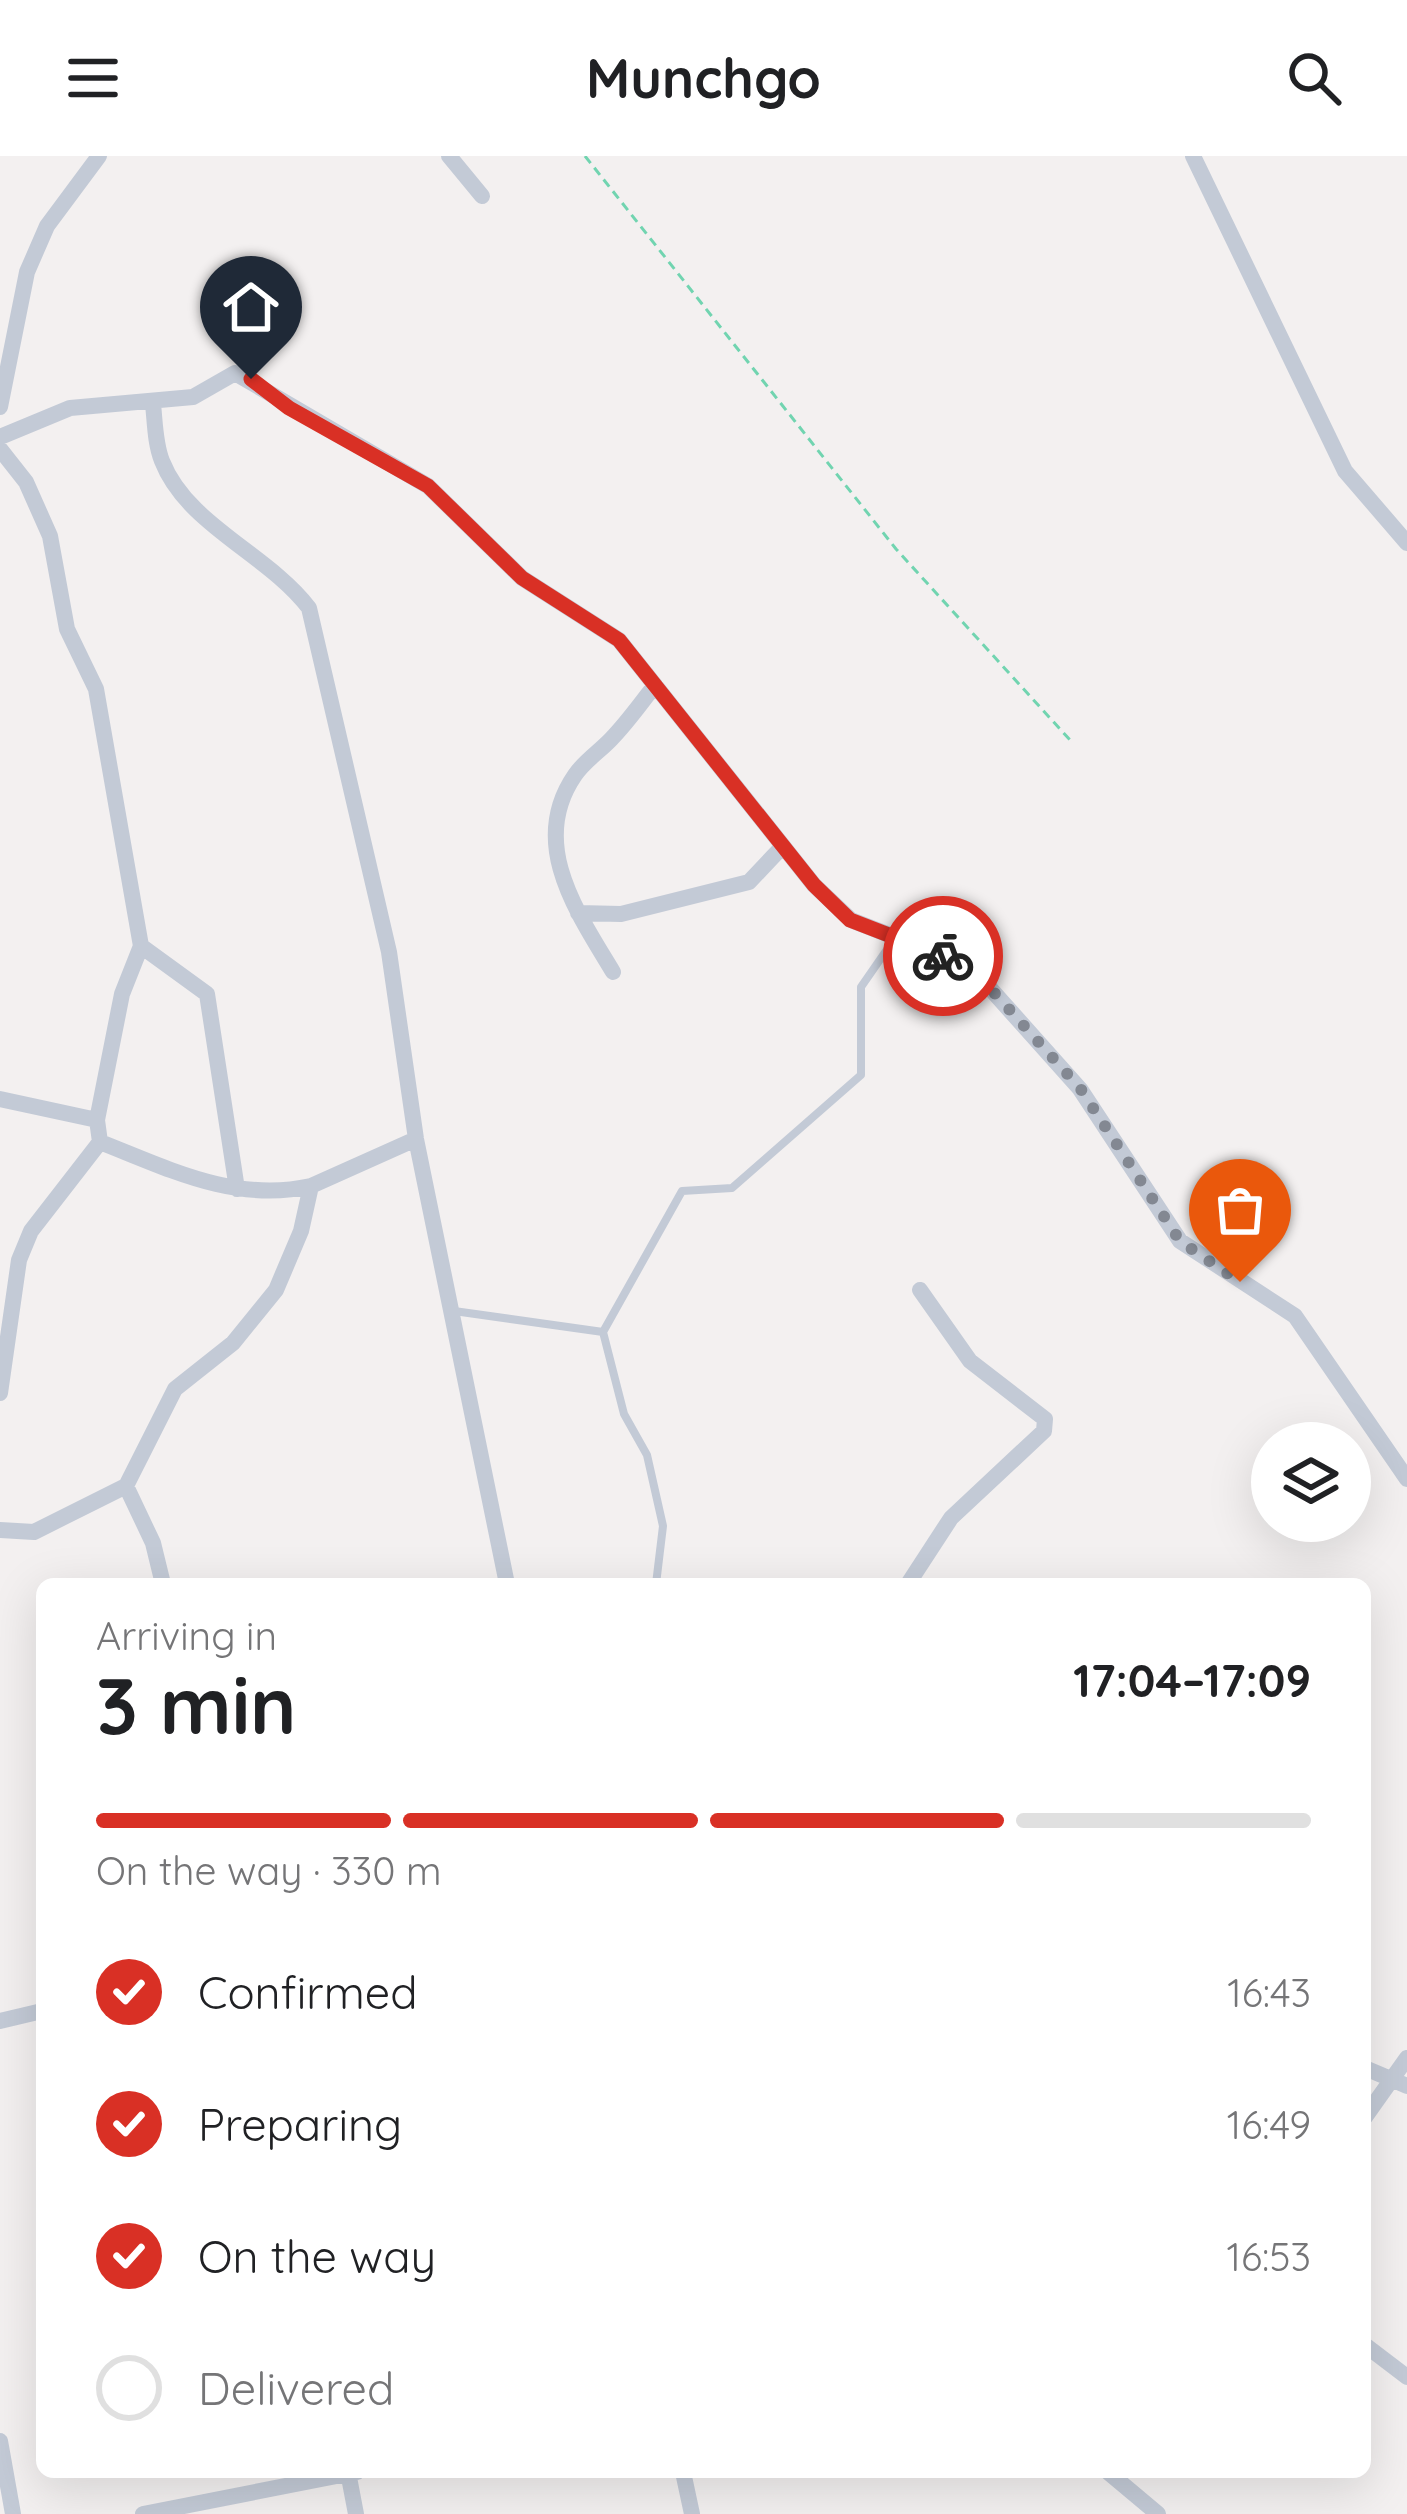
<!DOCTYPE html>
<meta charset="utf-8">
<style>
:root{--surface:#fff;--page:#f2f2f2;--text:#202124;--muted:#757577;--line:#e0e0e0;--accent:#d93025}
body{margin:0;font-family:Quicksand,sans-serif;background:var(--page);color:var(--text);height:100vh;display:flex;flex-direction:column;font-size:45px;white-space:nowrap}
*{box-sizing:border-box;margin:0}
p{font-size:39px;color:var(--muted)}
.icon{flex:none;width:66px;height:66px;fill:none;stroke:currentColor;stroke-width:2;stroke-linecap:round;stroke-linejoin:round}
.map{position:relative;flex:1;overflow:hidden}
.drawer{position:absolute;left:36px;top:1422px;width:1335px;height:900px;display:flex;flex-direction:column;background:var(--surface);border-radius:18px;box-shadow:0 12px 48px #0002}
.drawer>*{flex:none}
.tools{position:absolute;left:1251px;top:1266px;display:grid;gap:24px}
.tools a{display:grid;place-items:center;width:120px;height:120px;border-radius:50%;background:var(--surface);box-shadow:0 12px 48px #0002;font-size:60px}
.pin{position:absolute;display:grid;place-items:center;width:102px;height:102px;color:#fff;margin:-123px -51px;border-radius:50% 50% 50% 0;rotate:-45deg;box-shadow:0 0 12px #0007}
.pin .icon{rotate:45deg}
.courier{position:absolute;display:grid;place-items:center;width:120px;height:120px;margin:-60px;border:9px solid #d93025;border-radius:50%;background:#fff;color:#222;box-shadow:0 3px 15px #0007}
.head em{font-style:normal;font-weight:800}
.head div{display:flex;flex-direction:column-reverse}
.head{display:flex;align-items:center;justify-content:space-between;height:204px;padding:0 60px}
h1{font-size:78px;font-weight:800;line-height:90px}
.bar{display:grid;grid-template-columns:repeat(4,1fr);gap:18px 12px;align-content:center;height:144px;padding:0 60px}
.bar i{height:15px;border-radius:9px;background:var(--line)}
.bar .on{background:var(--accent)}
.bar p{grid-column:span 4}
ol{padding:0 60px;list-style:none}
li{display:flex;align-items:center;gap:36px;height:132px}
li p{margin-inline-start:auto}
li .icon{padding:12px;border-radius:50%;background:var(--accent);color:#fff;stroke-width:4}
li:last-child{color:var(--muted)}
li i{width:66px;height:66px;border:6px solid var(--line);border-radius:50%}
header{display:flex;justify-content:space-between;align-items:center;height:156px;padding:0 60px;background:var(--surface);font-size:54px;font-weight:800}
.map>svg:first-child{display:block}
.lines{fill:none;stroke-linecap:round;stroke-linejoin:round}
.path{stroke:#71d4b0;stroke-width:3;stroke-dasharray:9 6;stroke-linecap:butt}
.service{stroke:#c3cad6;stroke-width:8}
.minor{stroke:#c3cad6;stroke-width:16}
.done{stroke:#838892;stroke-width:12;stroke-dasharray:0 21.6}
.route{stroke:#d93025;stroke-width:15}
</style>
<header><svg class="icon" aria-label="menu" viewBox="0 0 24 24"><path d="M4 6h16M4 12h16M4 18h16"/></svg>Munchgo<svg class="icon" aria-label="search" viewBox="0 0 24 24"><circle cx="10" cy="10" r="6"/><path d="M15 15l6 6"/></svg></header>
<div class="map">
<svg width="1407" height="2358" viewBox="0 0 1407 2358">
<rect width="100%" height="100%" fill="#f3f0f0"/>
<g class="lines">
<!-- path -->
<path class="path" d="M 585,0 L 896,393 L 1070,584"/>
<!-- service -->
<path class="service" d="M 454,1155 L 603,1176
M 656,1428 L 663,1370 L 647,1299 L 624,1258 L 603,1176 L 682,1035 L 732,1032 L 861,919 L 861,831 L 895,782"/>
<!-- minor -->
<path class="minor" d="M 449,0 L 482,40
M 1193,0 L 1345,315 L 1407,387
M 153,248 C 155,266 155,288 162,305 C 187,369 268,398 309,452 L 389,796 L 416,983 L 507,1428
M 0,251 L 27,116 L 47,70 L 99,0
M 0,281 L 70,252 L 193,241 L 235,217 L 428,330 L 522,422 L 619,484 L 814,729 L 851,764 L 956,805 L 980,821 L 1080,933 L 1180,1085 L 1295,1160 L 1407,1323
M 0,293 L 26,326 L 50,380 L 67,473 L 96,533 L 141,790 L 122,838 L 97,964 L 100,986 L 31,1075 L 19,1104 L 0,1237
M 578,757 L 621,758 L 749,726 L 783,690
M 141,790 L 207,838 L 237,1033
M 613,816 C 577,756 528,687 575,619 C 585,604 602,594 614,580 C 629,564 642,546 655,529
M 0,943 L 97,964
M 100,986 C 169,1013 235,1047 311,1030
M 126,1330 L 153,1387 L 163,1428
M 0,1374 L 34,1376 L 126,1330 L 175,1233 L 233,1187 L 276,1134 L 301,1075 L 311,1030 L 416,983
M 908,1428 L 951,1362 L 1044,1275 L 1045,1263 L 970,1205 L 920,1134
M 0,1865 L 42,1855
M 1365,1912 L 1407,1930
M 1365,1961 L 1407,1902
M 1365,2189 L 1407,2221
M 0,2285 L 13,2358
M 348,2316 L 356,2358
M 683,2316 L 692,2358
M 1108,2316 L 1158,2358
M 143,2358 L 357,2316"/>
</g>
<g class="lines">
<!-- done -->
<path class="done" d="M 943,800 L 980,821 L 1080,932 L 1180,1085 L 1240,1126"/>
<!-- route -->
<path class="route" d="M 251,223 L 289,252 L 428,330 L 522,422 L 619,484 L 814,729 L 850,764 L 943,800"/>
</g>
</svg>
<div class="tools">
<a><svg class="icon" aria-label="layers" viewBox="0 0 24 24"><path d="M12 4l9 5-9 5-9-5zM3 14l9 5 9-5"/></svg></a>
</div>
<div class="pin" style="left:1240px;top:1126px;background:#ea580c"><svg class="icon" aria-label="bag" viewBox="0 0 24 24"><path d="M5 8h14l-1 12H6zM9 8a3 3 0 0 1 6 0"/></svg></div>
<div class="pin" style="left:251px;top:223px;background:#1f2937"><svg class="icon" aria-label="home" viewBox="0 0 24 24"><path d="M3 11l9-7 9 7M6 9v11h12V9"/></svg></div>
<div class="courier" style="left:943px;top:800px"><svg class="icon" aria-label="bike" viewBox="0 0 24 24"><circle cx="6" cy="16" r="4"/><circle cx="18" cy="16" r="4"/><path d="M6 16l4-8h5l3 8M10 8l3 8H6M13 5h3"/></svg></div>
<section class="drawer">
<div class="head"><div><h1>3 min</h1><p>Arriving in</p></div><em>17:04–17:09</em></div>
<div class="bar"><i class="on"></i><i class="on"></i><i class="on"></i><i></i><p>On the way · 330 m</p></div>
<ol>
<li><svg class="icon" aria-label="check" viewBox="0 0 24 24"><path d="M5 12l5 5 9-10"/></svg>Confirmed<p>16:43</p></li>
<li><svg class="icon" aria-label="check" viewBox="0 0 24 24"><path d="M5 12l5 5 9-10"/></svg>Preparing<p>16:49</p></li>
<li><svg class="icon" aria-label="check" viewBox="0 0 24 24"><path d="M5 12l5 5 9-10"/></svg>On the way<p>16:53</p></li>
<li><i></i>Delivered</li>
</ol>
</section>
</div>
